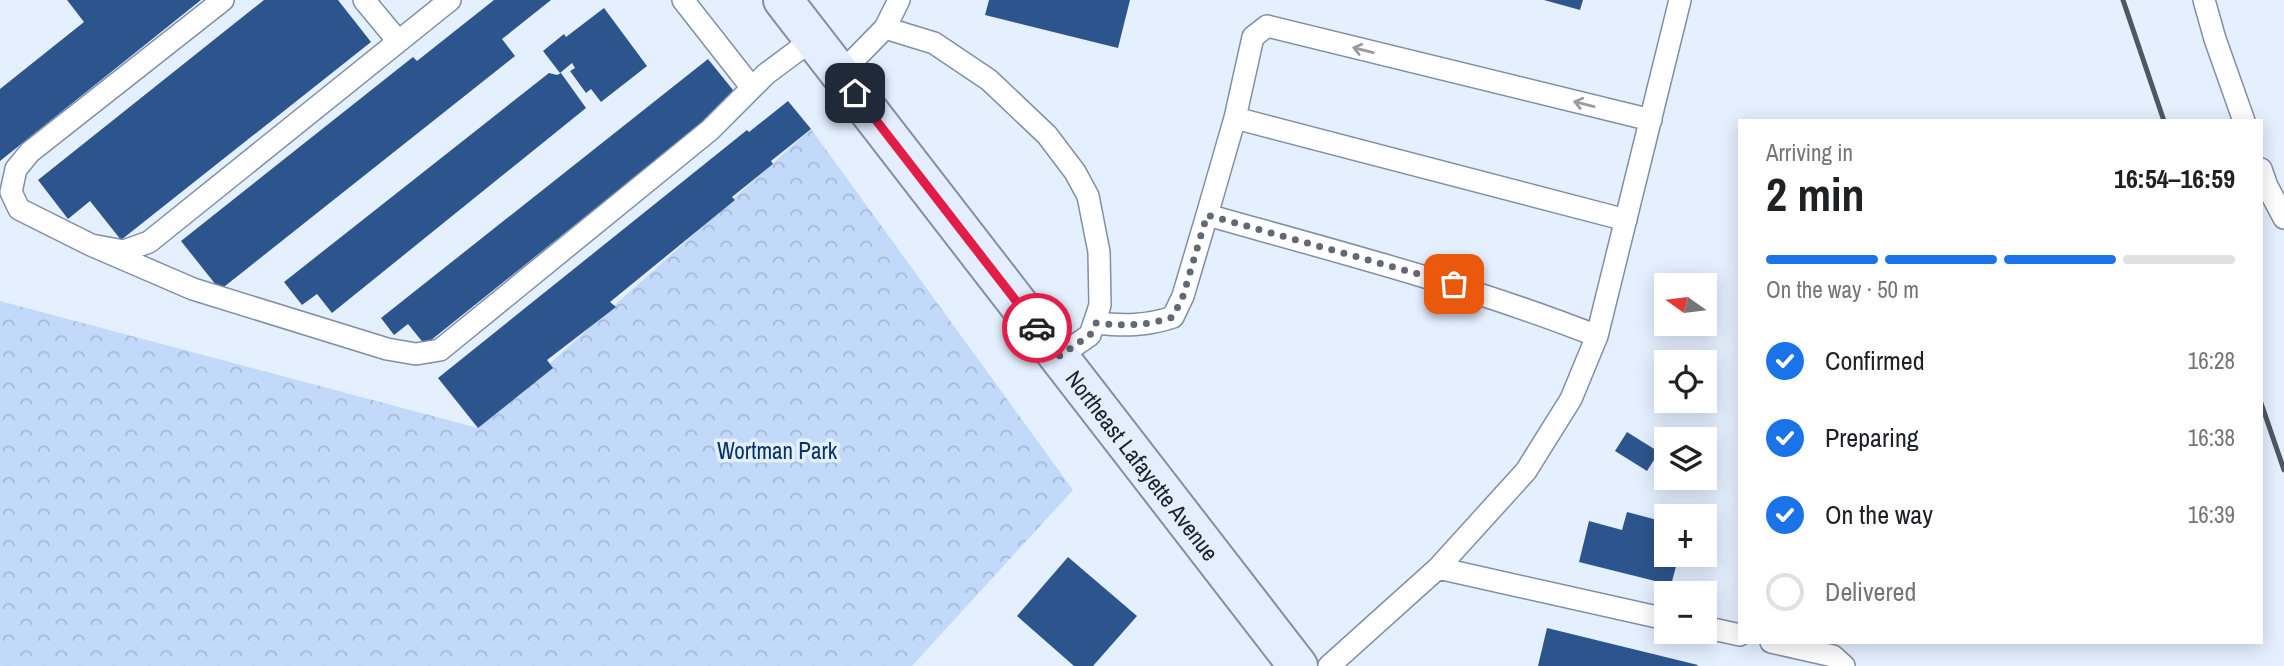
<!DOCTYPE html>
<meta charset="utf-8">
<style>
:root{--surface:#fff;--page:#f2f2f2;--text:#202124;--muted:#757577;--line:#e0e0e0;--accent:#1a73e8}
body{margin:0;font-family:"Archivo Narrow",sans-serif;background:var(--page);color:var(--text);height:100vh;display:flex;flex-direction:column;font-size:26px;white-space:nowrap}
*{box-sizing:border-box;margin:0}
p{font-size:23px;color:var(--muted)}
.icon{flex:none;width:38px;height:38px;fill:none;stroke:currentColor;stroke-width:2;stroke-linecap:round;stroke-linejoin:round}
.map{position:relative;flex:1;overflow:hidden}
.drawer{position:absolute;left:1738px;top:119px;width:525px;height:525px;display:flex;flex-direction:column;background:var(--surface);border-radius:0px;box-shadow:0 4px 18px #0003}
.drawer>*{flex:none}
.needle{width:46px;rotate:284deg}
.buttons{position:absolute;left:1654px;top:273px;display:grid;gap:14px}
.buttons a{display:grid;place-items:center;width:63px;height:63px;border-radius:0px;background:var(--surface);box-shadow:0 4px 18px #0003;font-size:35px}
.pin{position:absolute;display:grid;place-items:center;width:60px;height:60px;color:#fff;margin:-30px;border-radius:14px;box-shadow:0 4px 10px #0006}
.courier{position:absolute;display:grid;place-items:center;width:70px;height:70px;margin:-35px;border:5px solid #e11d48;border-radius:50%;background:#fff;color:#222;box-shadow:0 2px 9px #0007}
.headline em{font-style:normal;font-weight:700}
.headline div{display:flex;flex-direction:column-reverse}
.headline{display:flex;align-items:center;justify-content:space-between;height:119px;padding:0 28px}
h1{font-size:46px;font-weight:700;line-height:52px}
.bar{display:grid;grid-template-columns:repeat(4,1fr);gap:10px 7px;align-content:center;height:84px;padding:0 28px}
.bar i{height:9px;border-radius:5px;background:var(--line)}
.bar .on{background:var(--accent)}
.bar p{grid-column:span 4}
ol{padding:0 28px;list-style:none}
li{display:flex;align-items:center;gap:21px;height:77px}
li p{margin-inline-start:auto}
li .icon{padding:7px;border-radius:50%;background:var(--accent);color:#fff;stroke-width:4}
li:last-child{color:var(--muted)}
li i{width:38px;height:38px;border:4px solid var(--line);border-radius:50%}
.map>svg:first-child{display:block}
.park{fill:url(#park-crowns)}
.building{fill:#2d558d}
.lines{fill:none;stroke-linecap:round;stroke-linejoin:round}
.lane-casing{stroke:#808fa6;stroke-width:24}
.secondary-casing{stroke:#808fa6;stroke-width:42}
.lane{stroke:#fff;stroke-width:21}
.secondary{stroke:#e4eefe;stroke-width:38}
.rail{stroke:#4f5761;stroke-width:5}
.oneway{stroke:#989b9f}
.done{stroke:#626975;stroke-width:7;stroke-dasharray:0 12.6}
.route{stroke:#e11d48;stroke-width:9}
.labels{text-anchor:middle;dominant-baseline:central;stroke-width:7;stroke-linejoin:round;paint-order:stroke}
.park-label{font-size:23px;fill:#073269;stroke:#e5f0ff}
.street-label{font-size:23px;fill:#1b212a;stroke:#e5f0ff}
</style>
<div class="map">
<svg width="2284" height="666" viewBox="0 0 2284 666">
<defs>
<pattern id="park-crowns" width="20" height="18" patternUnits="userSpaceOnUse" patternTransform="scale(1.75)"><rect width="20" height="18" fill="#c2d9f9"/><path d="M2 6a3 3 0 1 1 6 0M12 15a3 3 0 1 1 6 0" fill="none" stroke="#a6bad6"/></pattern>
</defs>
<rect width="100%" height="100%" fill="#e5f0ff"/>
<!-- park -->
<path class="park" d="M 811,129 L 1073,490 L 912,666 L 0,666 L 0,301 L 478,428 Z"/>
<!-- building -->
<path class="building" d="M 67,0 L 201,0 L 0,161 L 0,89 L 84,22 Z
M 264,0 L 338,0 L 371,42 L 121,240 L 90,201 L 68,219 L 38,180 Z
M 494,0 L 551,0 L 502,39 L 515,56 L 220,290 L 181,241 L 413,57 L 417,61 Z
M 989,0 L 1130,0 L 1118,48 L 985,15 Z
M 1544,0 L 1583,0 L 1580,10 Z
M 604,8 L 647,66 L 601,102 L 591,89 L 586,93 L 570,71 L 575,68 L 572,63 L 560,73 L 543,51 L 564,34 L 566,37 Z
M 708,59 L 733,90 L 728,102 L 425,345 L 408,324 L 394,335 L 381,318 Z
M 549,73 L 557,75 L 561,73 L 586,108 L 332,313 L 317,294 L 302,305 L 284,282 Z
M 788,101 L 811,129 L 771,161 L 773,164 L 732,197 L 735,200 L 610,302 L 616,307 L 547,360 L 553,368 L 478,428 L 438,378 L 747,130 L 749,132 Z
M 1627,432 L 1659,452 L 1647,471 L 1615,451 Z
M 1627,512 L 1661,521 L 1656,539 L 1666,541 L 1666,555 L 1679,555 L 1671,585 L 1579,562 L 1589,521 L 1622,530 Z
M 1068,557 L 1137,616 L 1093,666 L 1074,666 L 1017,616 Z
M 1547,628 L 1698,665 L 1697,666 L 1538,666 Z"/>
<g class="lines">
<defs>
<path id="lane" d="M 223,0 L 30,152 L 16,169 L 11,192 L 19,209 L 91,245 L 124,251 L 149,242 L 450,0
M 364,0 L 398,41
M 683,0 L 752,88
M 2204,0 L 2215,39 L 2244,121
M 885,28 L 934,43 L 989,80 L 1047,135 L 1075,172 L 1088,196 L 1099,252 L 1100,305 L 1090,335 L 1058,357
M 840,74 L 885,28 L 899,0
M 1235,118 L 1626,220
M 2261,169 L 2267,186 L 2284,218
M 1207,215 L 1235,118 L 1253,37 L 1267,26 L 1651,120
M 91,245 L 193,289 L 387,349 L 416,354 L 440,350 L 710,130 L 766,74 L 813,39
M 1096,323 C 1123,326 1147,326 1173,317 L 1183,296 L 1207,215 C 1339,252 1470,286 1597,336
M 1438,568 L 1666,619
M 1704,627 L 1740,635
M 1771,642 L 1833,656 L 1844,666
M 1329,666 L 1438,568 L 1526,471 L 1571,399 L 1597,336 L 1680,0"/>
<g id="secondary">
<path id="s1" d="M 783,0 L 1298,666"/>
</g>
</defs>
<!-- lane casing -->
<use href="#lane" class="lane-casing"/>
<!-- secondary casing -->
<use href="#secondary" class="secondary-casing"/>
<!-- lane -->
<use href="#lane" class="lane"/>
<!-- secondary -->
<use href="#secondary" class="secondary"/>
<!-- rail -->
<path class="rail" d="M 2123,0 L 2164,121
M 2261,403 L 2284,470"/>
</g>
<!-- one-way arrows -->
<defs><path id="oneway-shaft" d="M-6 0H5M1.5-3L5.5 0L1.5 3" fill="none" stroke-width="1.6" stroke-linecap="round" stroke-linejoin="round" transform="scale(1.75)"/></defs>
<g class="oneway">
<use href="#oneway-shaft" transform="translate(1363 50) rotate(-166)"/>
<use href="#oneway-shaft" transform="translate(1584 104) rotate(-166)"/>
</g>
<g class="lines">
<!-- done -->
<path class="done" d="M 1037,328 L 1058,357 L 1090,335 L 1096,323 C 1123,326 1147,326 1173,317 L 1183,296 L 1207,215 L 1454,284"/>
<!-- route -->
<path class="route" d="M 855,93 L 1037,328"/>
</g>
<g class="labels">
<!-- park labels -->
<g class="park-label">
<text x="777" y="450">Wortman Park</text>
</g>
<!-- street labels -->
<g class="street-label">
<text stroke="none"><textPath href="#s1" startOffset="588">Northeast Lafayette Avenue</textPath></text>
</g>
</g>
</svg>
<div class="buttons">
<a><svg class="needle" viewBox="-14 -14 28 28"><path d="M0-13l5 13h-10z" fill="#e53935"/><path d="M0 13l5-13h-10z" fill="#757577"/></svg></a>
<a><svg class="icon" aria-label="locate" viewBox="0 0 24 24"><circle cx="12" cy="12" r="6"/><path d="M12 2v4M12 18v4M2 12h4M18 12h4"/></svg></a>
<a><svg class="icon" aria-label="layers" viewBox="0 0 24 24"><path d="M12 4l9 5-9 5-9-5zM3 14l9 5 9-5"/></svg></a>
<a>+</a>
<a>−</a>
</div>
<div class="pin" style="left:1454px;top:284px;background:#ea580c"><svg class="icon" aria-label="bag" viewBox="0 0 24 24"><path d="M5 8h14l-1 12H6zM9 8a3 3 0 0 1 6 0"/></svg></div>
<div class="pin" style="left:855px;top:93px;background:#1f2937"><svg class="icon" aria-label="home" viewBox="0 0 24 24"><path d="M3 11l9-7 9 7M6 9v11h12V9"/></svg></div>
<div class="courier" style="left:1037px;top:328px"><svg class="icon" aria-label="car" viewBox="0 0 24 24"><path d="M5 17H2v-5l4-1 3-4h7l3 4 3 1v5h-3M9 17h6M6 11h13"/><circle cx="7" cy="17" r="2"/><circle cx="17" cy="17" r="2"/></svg></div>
<section class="drawer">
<div class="headline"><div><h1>2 min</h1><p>Arriving in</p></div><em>16:54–16:59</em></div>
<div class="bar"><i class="on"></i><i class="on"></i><i class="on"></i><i></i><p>On the way · 50 m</p></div>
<ol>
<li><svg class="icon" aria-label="check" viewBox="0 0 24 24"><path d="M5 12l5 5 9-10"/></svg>Confirmed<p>16:28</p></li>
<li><svg class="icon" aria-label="check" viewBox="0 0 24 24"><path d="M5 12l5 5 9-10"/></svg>Preparing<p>16:38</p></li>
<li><svg class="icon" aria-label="check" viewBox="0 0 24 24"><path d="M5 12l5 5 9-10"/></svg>On the way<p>16:39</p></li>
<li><i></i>Delivered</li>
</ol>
</section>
</div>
